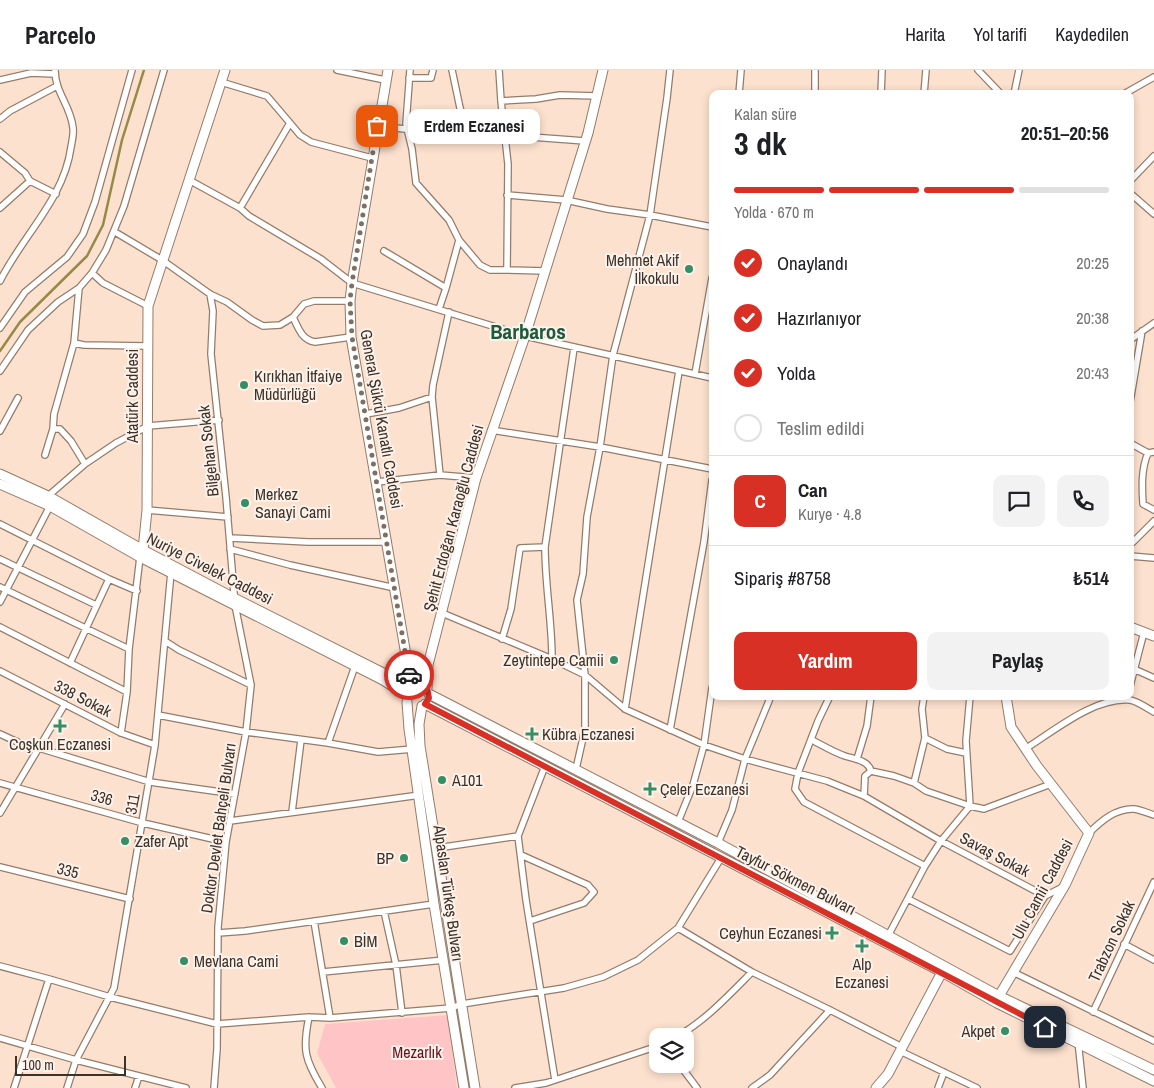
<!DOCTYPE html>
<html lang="tr">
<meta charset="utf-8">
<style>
:root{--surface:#fff;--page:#f2f2f2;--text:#202124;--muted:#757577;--line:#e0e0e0;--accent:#d93025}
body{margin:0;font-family:"Archivo Narrow",sans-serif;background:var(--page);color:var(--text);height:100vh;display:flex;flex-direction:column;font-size:19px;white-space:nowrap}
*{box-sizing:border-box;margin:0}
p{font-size:16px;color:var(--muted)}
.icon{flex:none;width:28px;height:28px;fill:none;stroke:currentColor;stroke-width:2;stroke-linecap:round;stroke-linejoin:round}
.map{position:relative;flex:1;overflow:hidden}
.panel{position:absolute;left:709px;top:20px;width:425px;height:610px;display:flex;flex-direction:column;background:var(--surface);border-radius:10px;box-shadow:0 2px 8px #0003}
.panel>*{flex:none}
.fabs{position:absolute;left:649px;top:958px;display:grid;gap:10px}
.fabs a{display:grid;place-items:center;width:45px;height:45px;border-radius:10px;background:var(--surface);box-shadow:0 2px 8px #0003;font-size:25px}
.scale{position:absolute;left:15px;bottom:12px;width:111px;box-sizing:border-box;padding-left:5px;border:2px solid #3c322a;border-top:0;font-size:14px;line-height:18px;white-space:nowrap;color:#3c322a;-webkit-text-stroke:4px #fdf2ea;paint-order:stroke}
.pin{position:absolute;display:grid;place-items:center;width:42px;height:42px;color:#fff;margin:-21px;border-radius:10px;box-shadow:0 2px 8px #0006}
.courier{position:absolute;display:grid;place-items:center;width:50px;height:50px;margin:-25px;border:4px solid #d93025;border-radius:50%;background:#fff;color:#222;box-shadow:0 1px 6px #0007}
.bubble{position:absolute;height:35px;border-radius:10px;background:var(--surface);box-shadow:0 2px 8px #0003;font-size:16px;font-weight:800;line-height:35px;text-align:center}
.headline em{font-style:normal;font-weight:800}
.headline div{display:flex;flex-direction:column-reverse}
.headline{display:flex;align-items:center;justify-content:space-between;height:85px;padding:0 25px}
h1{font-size:32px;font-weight:800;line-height:38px}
.bar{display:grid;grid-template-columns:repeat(4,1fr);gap:8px 5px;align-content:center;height:60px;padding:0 25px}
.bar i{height:6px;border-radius:4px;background:var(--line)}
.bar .selected{background:var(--accent)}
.bar p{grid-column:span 4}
.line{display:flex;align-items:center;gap:12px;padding:0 25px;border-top:1px solid var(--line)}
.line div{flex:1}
.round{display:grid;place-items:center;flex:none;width:52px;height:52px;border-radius:10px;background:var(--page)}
ol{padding:0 25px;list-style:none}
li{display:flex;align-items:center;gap:15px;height:55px}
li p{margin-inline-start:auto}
li .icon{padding:5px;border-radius:50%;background:var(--accent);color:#fff;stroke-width:4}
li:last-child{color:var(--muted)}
li i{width:28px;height:28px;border:2px solid var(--line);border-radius:50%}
.cta{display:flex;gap:10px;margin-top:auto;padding:10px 25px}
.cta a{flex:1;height:58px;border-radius:10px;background:var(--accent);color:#fff;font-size:20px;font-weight:800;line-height:58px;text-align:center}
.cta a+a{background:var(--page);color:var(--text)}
header{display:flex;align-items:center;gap:30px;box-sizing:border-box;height:70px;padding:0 25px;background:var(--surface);border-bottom:1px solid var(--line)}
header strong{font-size:24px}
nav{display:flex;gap:28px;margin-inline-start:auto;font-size:18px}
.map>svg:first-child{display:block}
.green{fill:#ffc5c6}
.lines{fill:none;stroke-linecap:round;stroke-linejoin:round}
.stream{stroke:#978a48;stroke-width:2.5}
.street-casing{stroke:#947c6b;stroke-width:8}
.secondary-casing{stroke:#947c6b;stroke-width:11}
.street{stroke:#fff;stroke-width:5.5}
.secondary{stroke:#fff;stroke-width:9}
.done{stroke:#7f6f63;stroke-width:5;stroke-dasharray:0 9}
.route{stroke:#d93025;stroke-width:6}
.poi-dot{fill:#358e64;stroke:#fdf2ea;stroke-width:2}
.labels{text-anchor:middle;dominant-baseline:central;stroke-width:4;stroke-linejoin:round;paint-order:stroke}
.poi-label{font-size:16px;fill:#3c322a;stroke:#fdf2ea;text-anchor:start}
.street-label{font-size:16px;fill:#3c322a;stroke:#fdf2ea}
.park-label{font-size:16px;fill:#66101f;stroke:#fdf2ea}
.district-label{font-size:21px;font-weight:bold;fill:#1b5a3d;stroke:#fdf2ea}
</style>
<header>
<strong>Parcelo</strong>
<nav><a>Harita</a><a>Yol tarifi</a><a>Kaydedilen</a></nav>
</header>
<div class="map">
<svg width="1154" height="1018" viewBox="0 0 1154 1018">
<rect width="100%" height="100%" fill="#fce1ce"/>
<!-- green -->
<path class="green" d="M 448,945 L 457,1018 L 336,1018 L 317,983 L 325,954 Z"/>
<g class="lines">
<!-- stream -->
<path class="stream" d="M 0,281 L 20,252 L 87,186 L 103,155 L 122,70 L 144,0"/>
<defs>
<path id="street" d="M 337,0 L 385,10
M 410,0 L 406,54 L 412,79 L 416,113 L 449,150 L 459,170 L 480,195 L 490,200 L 507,200
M 452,0 L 460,38 L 470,66
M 499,0 L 501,31 L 508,94 L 507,200 L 545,201
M 978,0 L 1001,24
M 409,8 L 431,8 L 433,0
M 0,10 L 31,3 L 55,4
M 221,12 L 267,26 L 290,53 L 240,138
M 739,24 L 741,0
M 815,24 L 815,0
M 881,24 L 882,0
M 924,24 L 926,0
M 1014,24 L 1019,0
M 1124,24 L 1154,7
M 501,31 L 536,29 L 560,25 L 598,26
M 0,49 L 10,41 L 57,16
M 290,53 L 300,65 L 311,72 L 372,88
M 377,56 L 470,66 L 506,65 L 585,71
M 0,82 L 25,103 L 30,111 L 56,124
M 189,110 L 240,138 L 249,146 L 321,189 L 352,213 L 525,266 L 712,308
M 1130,111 L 1154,86
M 1130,123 L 1154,144
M 507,125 L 566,130 L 607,139 L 650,145 L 712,157
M 0,138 L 30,111
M 115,162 L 162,190 L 210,224 L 227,232 L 252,250 L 263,256 L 280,255 L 293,247 L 304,234 L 314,231 L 350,231
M 384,181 L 446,218 L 459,170
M 92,203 L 103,213 L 148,236
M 0,211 C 23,165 64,129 71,77 C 72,71 74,64 73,58 C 71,36 55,23 55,0
M 210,224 L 213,241 L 211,284 L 226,427 L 235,535 L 251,615 L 246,662 L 226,772 L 218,857 L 217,979 L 214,1018
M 439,239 L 446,218
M 293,247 C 298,258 302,270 315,272 L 351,267
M 0,258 L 25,222 L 67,187 L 83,164 L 95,132 L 132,0
M 1130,270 L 1154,253
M 74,273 L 84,275 L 147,276
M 0,301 L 28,260 L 58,232 L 79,218 L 92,203 L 106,180 L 124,136 L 164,0
M 695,304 L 712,208
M 1130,332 L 1142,261
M 366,344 L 399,338 L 432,327
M 53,359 L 60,359 L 71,371 L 85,394
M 491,360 L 600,377 L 712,399
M 0,361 L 18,328
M 1130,373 L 1148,383 L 1154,382
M 1148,383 C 1141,399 1142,418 1143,434 L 1154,440
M 45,385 L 53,359 L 54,344 L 74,273 L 79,218
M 440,405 L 432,327 L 433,315 L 449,242
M 377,412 L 440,405 L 476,408
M 147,440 L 228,447
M 0,454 L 109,509 L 137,521
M 230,468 L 308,472 L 388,472
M 1130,475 L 1154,451
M 230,479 L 290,495 L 395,518
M 1130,486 L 1154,488
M 0,489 L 96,535
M 0,517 L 129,579
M 0,532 L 50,436 L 48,426 L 85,394 L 116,373 L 148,356 L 219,350
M 442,543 L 552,589 L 585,605 L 625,639 L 704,675 L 745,689 L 827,711 L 864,726 L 941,771 L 1045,826 L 1063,817
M 0,557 L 127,622
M 502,569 L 511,539 L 520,478 L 545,477
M 165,571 L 179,580 L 251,615
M 552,589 C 552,551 545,515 545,477 L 574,278
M 70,593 L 109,509
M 1134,599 L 1154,608
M 0,601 L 121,663 L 155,675
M 1130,616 L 1144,562
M 830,626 L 818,651 L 798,703 L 795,719 L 804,732 L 925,796
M 625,639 L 679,301
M 158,645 L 246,662 L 328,673 L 378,682 L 413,679
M 670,660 L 704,472 L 712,410
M 121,663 L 127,622 L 129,579 L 140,487
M 0,664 L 37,681
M 925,668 L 947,679 L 966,683
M 812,670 C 822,675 833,682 845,686 C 854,689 868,690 871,701 L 894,706 L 914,713 L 926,721 L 970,736 L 984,739 L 1051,714
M 328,673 L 355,596
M 39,678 L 150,712 L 235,724
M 1025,679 C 1054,661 1094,627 1130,630 C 1137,631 1147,638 1154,642
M 857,689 L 867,656 L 871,626
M 576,699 L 585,659 L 585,605 L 577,530 L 583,504 L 587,447 L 600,377 L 613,285 L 650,145 L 667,28 L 670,0
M 0,713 L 143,753 L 226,772
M 914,713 L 925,668 L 922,639 L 924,626
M 864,726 L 865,706 L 871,701
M 292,742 L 301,670
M 0,743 L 65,634
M 230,751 L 420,725
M 678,752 L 693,715 L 704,675 L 712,618
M 1089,763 C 1101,751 1116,738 1134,739 C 1141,740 1148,743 1154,745
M 518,766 L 526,830 L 555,1010
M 718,773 L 732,740 L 745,689 L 771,626
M 437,778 L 518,766 L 545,696
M 521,785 L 588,815 L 594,822 L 584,833 L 530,851
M 0,797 L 130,829
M 908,829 L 1010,881 L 1045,826
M 384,841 L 396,895 L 402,943
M 314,851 L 330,948
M 678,858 L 752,902 L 830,940 L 902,977
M 218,863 L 245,861 L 434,834
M 888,866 L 925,796 L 941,771 L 970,736 L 966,671 L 970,626
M 1124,874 L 1154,890
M 0,896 L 49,909 L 110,927 L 217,954 L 309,947 L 330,948 L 451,938 L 462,934 L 564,918 L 603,907 L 638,890 L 678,858 L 721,788
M 323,902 L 444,890
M 1013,902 L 1154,971
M 1093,942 L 1154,812
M 309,947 C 302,980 305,990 322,1018
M 678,966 C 706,950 729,925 752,902
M 0,968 L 76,990 L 186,1018
M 1078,971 L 1083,1018
M 900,981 L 977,1018
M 679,994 L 697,1018
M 14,1018 L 49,909
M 67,1018 L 76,990 L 114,918 L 155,675 L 171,502
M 135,1018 L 139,1006
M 515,1018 L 546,1013 L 658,976
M 752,1018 L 770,1005 L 830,940
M 938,1018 L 944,1002"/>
<path id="secondary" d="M 388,0 L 352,213 L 350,231 L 351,267 L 411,614
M 0,404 L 48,426 L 143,480 L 234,528 L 409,616
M 0,414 L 50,436 L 140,487 L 383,610 L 405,624
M 140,487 L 143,480 L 147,440 L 148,236 L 225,0
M 1130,557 L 1154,566
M 387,604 L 396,599 L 406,587
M 427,618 L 428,595 L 476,408 L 525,266 L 588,63 L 603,0
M 429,624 L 718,773 L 999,926 L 1154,1000
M 407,632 L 409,659 L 434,834 L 464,1018
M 425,634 L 942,902 L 997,933 L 1154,1011
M 422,636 L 419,654 L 420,676 L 475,1018
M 999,926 L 1065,815 L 1089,763 L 1037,696 L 1011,657 L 1006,626
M 876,1018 L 888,1004 L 942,902"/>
</defs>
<!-- street casing -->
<use href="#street" class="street-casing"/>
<!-- secondary casing -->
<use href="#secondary" class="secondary-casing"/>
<!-- street -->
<use href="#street" class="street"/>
<!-- secondary -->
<use href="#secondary" class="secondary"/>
</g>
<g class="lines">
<!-- done -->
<path class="done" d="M 377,56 L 352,213 L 350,230 L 352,267 L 409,605"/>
<!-- route -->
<path class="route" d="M 409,605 L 411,614 L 420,613 L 427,618 L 429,628 L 425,634 L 1045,957"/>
</g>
<!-- markers -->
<g class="poi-dot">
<circle cx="689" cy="199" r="5"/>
<circle cx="244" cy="315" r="5"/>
<circle cx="245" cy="433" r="5"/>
<circle cx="614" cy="590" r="5"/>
<path d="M57.5 648.5h5v5h5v5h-5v5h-5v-5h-5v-5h5z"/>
<path d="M529.5 656.5h5v5h5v5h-5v5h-5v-5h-5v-5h5z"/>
<circle cx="442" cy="710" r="5"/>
<path d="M647.5 711.5h5v5h5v5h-5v5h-5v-5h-5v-5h5z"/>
<circle cx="125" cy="771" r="5"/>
<circle cx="404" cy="788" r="5"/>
<path d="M829.5 855.5h5v5h5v5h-5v5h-5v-5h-5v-5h5z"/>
<circle cx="344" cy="871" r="5"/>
<path d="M859.5 868.5h5v5h5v5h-5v5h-5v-5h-5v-5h5z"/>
<circle cx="184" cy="891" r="5"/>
<circle cx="1005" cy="961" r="5"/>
</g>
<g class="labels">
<!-- poi labels -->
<g class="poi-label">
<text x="679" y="190" text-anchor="end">Mehmet Akif<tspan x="679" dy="18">İlkokulu</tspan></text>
<text x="254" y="306">Kırıkhan İtfaiye<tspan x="254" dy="18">Müdürlüğü</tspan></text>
<text x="255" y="424">Merkez<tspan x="255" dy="18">Sanayi Cami</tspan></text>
<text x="604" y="590" text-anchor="end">Zeytintepe Camii</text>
<text x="542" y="664">Kübra Eczanesi</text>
<text x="60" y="674" text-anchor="middle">Coşkun Eczanesi</text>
<text x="452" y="710">A101</text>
<text x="660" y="719">Çeler Eczanesi</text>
<text x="135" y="771">Zafer Apt</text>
<text x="394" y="788" text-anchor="end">BP</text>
<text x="822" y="863" text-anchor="end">Ceyhun Eczanesi</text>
<text x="354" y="871">BİM</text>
<text x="194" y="891">Mevlana Cami</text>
<text x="862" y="894" text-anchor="middle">Alp<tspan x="862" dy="18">Eczanesi</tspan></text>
<text x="995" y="961" text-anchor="end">Akpet</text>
</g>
<!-- street labels -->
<g class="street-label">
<text transform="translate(132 326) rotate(-90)">Atatürk Caddesi</text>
<text transform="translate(382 349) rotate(80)">General Şükrü Kanatlı Caddesi</text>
<text transform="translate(208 381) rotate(-96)">Bilgehan Sokak</text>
<text transform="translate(453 448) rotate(-75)">Şehit Erdoğan Karaoğlu Caddesi</text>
<text transform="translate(210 498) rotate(27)">Nuriye Civelek Caddesi</text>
<text transform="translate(83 628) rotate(27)">338 Sokak</text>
<text transform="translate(102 727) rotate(16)">336</text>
<text transform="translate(132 734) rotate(-80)">311</text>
<text transform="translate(218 758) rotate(-82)">Doktor Devlet Bahçeli Bulvarı</text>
<text transform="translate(995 784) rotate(28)">Savaş Sokak</text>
<text transform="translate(68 800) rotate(14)">335</text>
<text transform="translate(796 810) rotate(27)">Tayfur Sökmen Bulvarı</text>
<text transform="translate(1042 819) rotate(-62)">Ulu Camii Caddesi</text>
<text transform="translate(449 823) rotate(82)">Alpaslan Türkeş Bulvarı</text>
<text transform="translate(1111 871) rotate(-65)">Trabzon Sokak</text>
</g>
<!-- park labels -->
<g class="park-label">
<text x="417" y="982">Mezarlık</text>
</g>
<!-- district labels -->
<g class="district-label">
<text x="528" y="261">Barbaros</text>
</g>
</g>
</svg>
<div class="fabs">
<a><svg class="icon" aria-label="layers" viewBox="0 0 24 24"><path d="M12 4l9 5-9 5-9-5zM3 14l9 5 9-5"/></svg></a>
</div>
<div class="scale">100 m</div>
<div class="pin" style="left:377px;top:56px;background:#ea580c"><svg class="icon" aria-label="bag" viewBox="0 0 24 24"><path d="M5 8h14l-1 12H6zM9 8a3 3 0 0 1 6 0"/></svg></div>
<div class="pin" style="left:1045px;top:957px;background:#1f2937"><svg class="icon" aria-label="home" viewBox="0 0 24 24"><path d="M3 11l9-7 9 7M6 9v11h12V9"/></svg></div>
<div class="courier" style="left:409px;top:605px"><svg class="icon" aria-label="car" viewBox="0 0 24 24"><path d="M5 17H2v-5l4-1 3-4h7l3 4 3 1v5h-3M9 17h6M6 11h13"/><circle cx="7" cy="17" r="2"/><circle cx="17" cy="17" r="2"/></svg></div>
<div class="bubble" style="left:408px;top:39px;width:132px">Erdem Eczanesi</div>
<section class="panel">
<div class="headline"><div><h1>3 dk</h1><p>Kalan süre</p></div><em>20:51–20:56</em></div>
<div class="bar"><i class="selected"></i><i class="selected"></i><i class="selected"></i><i></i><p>Yolda · 670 m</p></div>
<ol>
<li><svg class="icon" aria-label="check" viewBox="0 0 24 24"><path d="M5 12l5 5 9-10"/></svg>Onaylandı<p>20:25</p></li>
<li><svg class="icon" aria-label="check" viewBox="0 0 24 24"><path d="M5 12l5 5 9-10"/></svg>Hazırlanıyor<p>20:38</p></li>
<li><svg class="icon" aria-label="check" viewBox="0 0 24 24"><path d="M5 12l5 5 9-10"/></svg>Yolda<p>20:43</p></li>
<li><i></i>Teslim edildi</li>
</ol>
<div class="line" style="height:90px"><b class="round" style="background:var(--accent);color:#fff">C</b><div><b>Can</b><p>Kurye · 4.8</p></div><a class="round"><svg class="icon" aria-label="chat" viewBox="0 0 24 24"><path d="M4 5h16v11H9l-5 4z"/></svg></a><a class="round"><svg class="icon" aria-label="phone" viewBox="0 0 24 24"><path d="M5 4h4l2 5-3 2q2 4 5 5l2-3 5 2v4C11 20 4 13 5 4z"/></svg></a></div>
<div class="line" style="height:65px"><div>Sipariş #8758</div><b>₺514</b></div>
<div class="cta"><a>Yardım</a><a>Paylaş</a></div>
</section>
</div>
